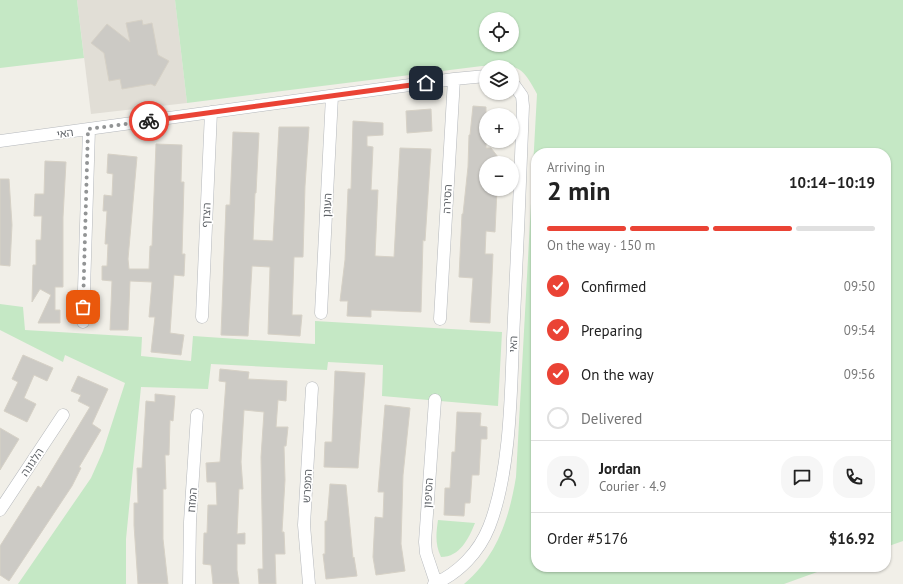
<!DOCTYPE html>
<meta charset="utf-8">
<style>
:root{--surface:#fff;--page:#f6f6f6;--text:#222;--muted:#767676;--line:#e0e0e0;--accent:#ea4335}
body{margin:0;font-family:"PT Sans","Noto Sans Hebrew",sans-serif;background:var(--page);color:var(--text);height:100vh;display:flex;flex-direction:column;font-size:15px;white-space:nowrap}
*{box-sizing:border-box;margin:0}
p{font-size:13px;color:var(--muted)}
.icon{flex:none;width:22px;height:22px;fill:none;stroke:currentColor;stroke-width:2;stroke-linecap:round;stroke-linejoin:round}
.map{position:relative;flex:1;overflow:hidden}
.side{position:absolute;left:531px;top:148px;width:360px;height:424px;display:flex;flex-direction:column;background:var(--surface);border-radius:16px;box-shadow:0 1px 3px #0004}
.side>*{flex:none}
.tools{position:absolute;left:479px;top:12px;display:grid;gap:8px}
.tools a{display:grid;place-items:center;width:40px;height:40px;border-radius:50%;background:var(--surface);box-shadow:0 1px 3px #0004;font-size:20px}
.pin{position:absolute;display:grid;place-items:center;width:34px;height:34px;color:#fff;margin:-17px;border-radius:8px;box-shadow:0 2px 6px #0006}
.courier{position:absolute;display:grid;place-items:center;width:40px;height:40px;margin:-20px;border:3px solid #ea4335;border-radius:50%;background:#fff;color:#222;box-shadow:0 1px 5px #0007}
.headline em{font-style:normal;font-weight:600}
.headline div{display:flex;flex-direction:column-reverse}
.headline{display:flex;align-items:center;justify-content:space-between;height:68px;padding:0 16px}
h1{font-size:26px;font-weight:600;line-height:30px}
.bar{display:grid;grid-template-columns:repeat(4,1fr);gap:6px 4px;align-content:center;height:48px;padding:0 16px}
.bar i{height:5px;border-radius:3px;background:var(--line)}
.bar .active{background:var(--accent)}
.bar p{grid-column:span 4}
.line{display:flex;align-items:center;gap:10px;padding:0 16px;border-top:1px solid var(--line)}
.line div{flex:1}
.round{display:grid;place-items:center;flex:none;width:42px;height:42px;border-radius:16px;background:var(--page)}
ol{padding:0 16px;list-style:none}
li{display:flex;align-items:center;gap:12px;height:44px}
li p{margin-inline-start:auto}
li .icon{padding:4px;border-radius:50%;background:var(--accent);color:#fff;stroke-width:4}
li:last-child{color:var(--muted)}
li i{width:22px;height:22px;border:2px solid var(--line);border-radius:50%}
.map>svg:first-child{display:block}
.education{fill:#e1ded6}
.green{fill:#c5e8c5;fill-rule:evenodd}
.building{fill:#cccac5;stroke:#d6d1c6}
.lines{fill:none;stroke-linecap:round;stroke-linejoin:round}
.minor-casing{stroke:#b5b8bc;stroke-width:13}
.minor{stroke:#fff;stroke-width:12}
.done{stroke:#929495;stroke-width:4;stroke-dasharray:0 7.2}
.route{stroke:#ea4335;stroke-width:5}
.labels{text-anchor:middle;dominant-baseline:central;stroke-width:3.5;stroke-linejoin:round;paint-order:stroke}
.street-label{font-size:11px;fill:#5f6368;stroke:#fff}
</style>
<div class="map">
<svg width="903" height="584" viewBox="0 0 903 584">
<rect width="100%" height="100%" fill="#f1efe8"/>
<!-- education -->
<path class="education" d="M 77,0 L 175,0 L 187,103 L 91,114 Z"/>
<!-- green -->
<path class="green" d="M 0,0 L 77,0 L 84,58 L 0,68 Z
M 175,0 L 903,0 L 903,541 L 886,547 L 886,153 L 536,153 L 536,567 L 831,567 L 784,584 L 464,584 C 497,556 509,519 516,477 L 537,94 C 521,63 516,65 482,66 L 187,103 ZM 486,19 L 512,19 L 512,45 L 486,45 Z
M 0,304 L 23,307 L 25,330 L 142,337 L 141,356 L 191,361 L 193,336 L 315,344 L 315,321 L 502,332 L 498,406 L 382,396 L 383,365 L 328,362 L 327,370 L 211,364 L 208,389 L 141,387 L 126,539 L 126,584 L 18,584 L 91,478 L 103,451 L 125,383 L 65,355 L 63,362 L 0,330 Z
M 438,520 L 475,523 C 469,538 460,557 441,557 C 435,545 436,534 438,520 Z"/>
<!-- building -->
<path class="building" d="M 142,20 L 143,25 L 152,23 L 158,55 L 169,61 L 155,86 L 151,84 L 122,89 L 120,79 L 109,81 L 104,53 L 91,43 L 107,24 L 130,42 L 126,23 Z
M 473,106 L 486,107 L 486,148 L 491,148 L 498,157 L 492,163 L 486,163 L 486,189 L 497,189 L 495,232 L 486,231 L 485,254 L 493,254 L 490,323 L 470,322 L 473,278 L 459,277 L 462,214 L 463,214 L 468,167 L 469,135 L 470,135 Z
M 431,109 L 432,131 L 407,133 L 406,111 Z
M 353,121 L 383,123 L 383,135 L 367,136 L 367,146 L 373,147 L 371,190 L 378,190 L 375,256 L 394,257 L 400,148 L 431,149 L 425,241 L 423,240 L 421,312 L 371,310 L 371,317 L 347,316 L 348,301 L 340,301 L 345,260 L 348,189 L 351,189 Z
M 279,127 L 309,127 L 305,186 L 303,257 L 294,257 L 292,315 L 302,315 L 300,336 L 268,334 L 270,267 L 252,266 L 248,336 L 221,335 L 226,205 L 230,205 L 233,132 L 259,133 L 256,193 L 255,193 L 253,240 L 273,241 Z
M 156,144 L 182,145 L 181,182 L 184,182 L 182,254 L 185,254 L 184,276 L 174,275 L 170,333 L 184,335 L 181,355 L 151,352 L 155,317 L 149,317 L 152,282 L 130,281 L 128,330 L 110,330 L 112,281 L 102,280 L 102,266 L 107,266 L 108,244 L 105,244 L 107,211 L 103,211 L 104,195 L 112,196 L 113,174 L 107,173 L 108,154 L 137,157 L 128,259 L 129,269 L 149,269 L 150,246 L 152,246 Z
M 45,161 L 66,162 L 63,217 L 63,287 L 55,287 L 55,310 L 60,310 L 60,323 L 38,323 L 51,295 L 40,289 L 32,302 L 33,265 L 36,265 L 36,240 L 41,240 L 42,216 L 34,216 L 35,194 L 44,194 Z
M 0,179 L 9,179 L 12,225 L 10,266 L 0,265 Z
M 23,355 L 53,368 L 47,381 L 34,375 L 24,398 L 36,404 L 27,422 L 4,411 L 18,382 L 12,379 Z
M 220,369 L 249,372 L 248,379 L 287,381 L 286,401 L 278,400 L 276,427 L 288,427 L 286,446 L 284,446 L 285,480 L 282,532 L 284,532 L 285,554 L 275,554 L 276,584 L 259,584 L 258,569 L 263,569 L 261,457 L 264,412 L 244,410 L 241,462 L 243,489 L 239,489 L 237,534 L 245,533 L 245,544 L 237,544 L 237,570 L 239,584 L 213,584 L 211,565 L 203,564 L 204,533 L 207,533 L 208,505 L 217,505 L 216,482 L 207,482 L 206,463 L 220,462 L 226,382 L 219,381 Z
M 335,371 L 365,373 L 358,468 L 324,467 L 325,442 L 332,442 Z
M 78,376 L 108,389 L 92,424 L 101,430 L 79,467 L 81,468 L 72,486 L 9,581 L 0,575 L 0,546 L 38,486 L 41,488 L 90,407 L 78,401 L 81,395 L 71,391 Z
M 155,394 L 175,396 L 173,421 L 170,420 L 169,455 L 165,455 L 166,489 L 163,489 L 163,539 L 168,584 L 138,584 L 134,525 L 134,503 L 138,503 L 137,468 L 142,468 L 146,401 L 155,402 Z
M 385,405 L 410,408 L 403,475 L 401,544 L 405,571 L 376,575 L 373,557 L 375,517 L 383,518 L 384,492 L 378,492 Z
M 457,412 L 481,413 L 480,426 L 487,427 L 487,439 L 481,439 L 479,475 L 472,475 L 470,503 L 465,503 L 464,516 L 444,515 L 445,488 L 450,488 L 452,452 L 455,452 Z
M 0,428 L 19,439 L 0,470 Z
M 330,484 L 346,485 L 353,558 L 354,557 L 357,576 L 326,579 L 323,554 L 325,554 L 325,521 L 327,521 Z"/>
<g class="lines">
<defs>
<path id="minor" d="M 0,141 L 454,79 L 486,76
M 321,313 L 332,96
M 202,317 L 211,112
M 440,319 L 454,79
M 83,322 L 89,129
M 435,400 L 425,542 L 426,553 L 436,583
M 0,510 L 63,415
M 189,584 L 190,522 L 197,415
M 309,584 L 304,525 L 312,388
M 434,584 C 459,573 479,552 489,527 C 510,474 511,396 513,339 C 517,261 520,184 523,106 L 522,96 L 512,82"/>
</defs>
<!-- minor casing -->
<use href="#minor" class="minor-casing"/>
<!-- minor -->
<use href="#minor" class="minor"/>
</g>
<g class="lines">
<!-- done -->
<path class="done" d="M 83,307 L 88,129 L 149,121"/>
<!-- route -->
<path class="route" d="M 149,121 L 426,83"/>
</g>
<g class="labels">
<!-- street labels -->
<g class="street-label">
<text transform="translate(65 133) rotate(-8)">האי</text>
<text transform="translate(447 199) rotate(-87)">הסירה</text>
<text transform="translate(327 205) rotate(-87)">העוגן</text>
<text transform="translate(206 215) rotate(-87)">הצדף</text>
<text transform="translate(513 344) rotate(-87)">האי</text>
<text transform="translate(32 462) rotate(-56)">הלגונה</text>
<text transform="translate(307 486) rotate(-87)">המפרש</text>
<text transform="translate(428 493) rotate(-86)">הסיפון</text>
<text transform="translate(192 500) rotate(-86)">המזח</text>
</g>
</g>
</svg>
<div class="tools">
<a><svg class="icon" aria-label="locate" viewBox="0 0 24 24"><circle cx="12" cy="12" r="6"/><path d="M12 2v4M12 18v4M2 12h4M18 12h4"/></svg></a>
<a><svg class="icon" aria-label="layers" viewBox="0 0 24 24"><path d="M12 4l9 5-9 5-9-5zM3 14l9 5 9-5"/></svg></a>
<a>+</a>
<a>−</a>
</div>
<div class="pin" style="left:83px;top:307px;background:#ea580c"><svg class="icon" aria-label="bag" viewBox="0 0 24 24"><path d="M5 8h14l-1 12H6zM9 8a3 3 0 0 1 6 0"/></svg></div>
<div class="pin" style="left:426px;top:83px;background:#1f2937"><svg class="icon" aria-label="home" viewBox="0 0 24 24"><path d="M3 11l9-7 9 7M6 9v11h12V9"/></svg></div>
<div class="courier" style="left:149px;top:121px"><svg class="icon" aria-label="bike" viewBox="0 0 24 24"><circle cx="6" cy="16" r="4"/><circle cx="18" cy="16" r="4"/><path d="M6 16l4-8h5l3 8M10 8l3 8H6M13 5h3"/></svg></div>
<section class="side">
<div class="headline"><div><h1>2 min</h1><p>Arriving in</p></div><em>10:14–10:19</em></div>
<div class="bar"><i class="active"></i><i class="active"></i><i class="active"></i><i></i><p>On the way · 150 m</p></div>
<ol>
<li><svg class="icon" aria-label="check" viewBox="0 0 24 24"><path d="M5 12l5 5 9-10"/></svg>Confirmed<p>09:50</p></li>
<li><svg class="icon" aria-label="check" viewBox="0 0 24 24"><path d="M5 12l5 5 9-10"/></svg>Preparing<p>09:54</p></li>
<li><svg class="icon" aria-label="check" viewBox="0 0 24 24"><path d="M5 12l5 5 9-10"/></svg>On the way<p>09:56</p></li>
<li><i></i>Delivered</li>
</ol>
<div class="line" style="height:72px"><a class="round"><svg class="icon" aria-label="person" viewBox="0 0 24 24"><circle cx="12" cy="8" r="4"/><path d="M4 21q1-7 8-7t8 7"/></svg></a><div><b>Jordan</b><p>Courier · 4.9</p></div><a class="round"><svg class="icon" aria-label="chat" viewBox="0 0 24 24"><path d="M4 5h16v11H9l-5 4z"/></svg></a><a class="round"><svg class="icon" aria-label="phone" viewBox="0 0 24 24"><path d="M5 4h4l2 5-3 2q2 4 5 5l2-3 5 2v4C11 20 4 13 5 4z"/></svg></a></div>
<div class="line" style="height:52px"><div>Order #5176</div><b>$16.92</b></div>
</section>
</div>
